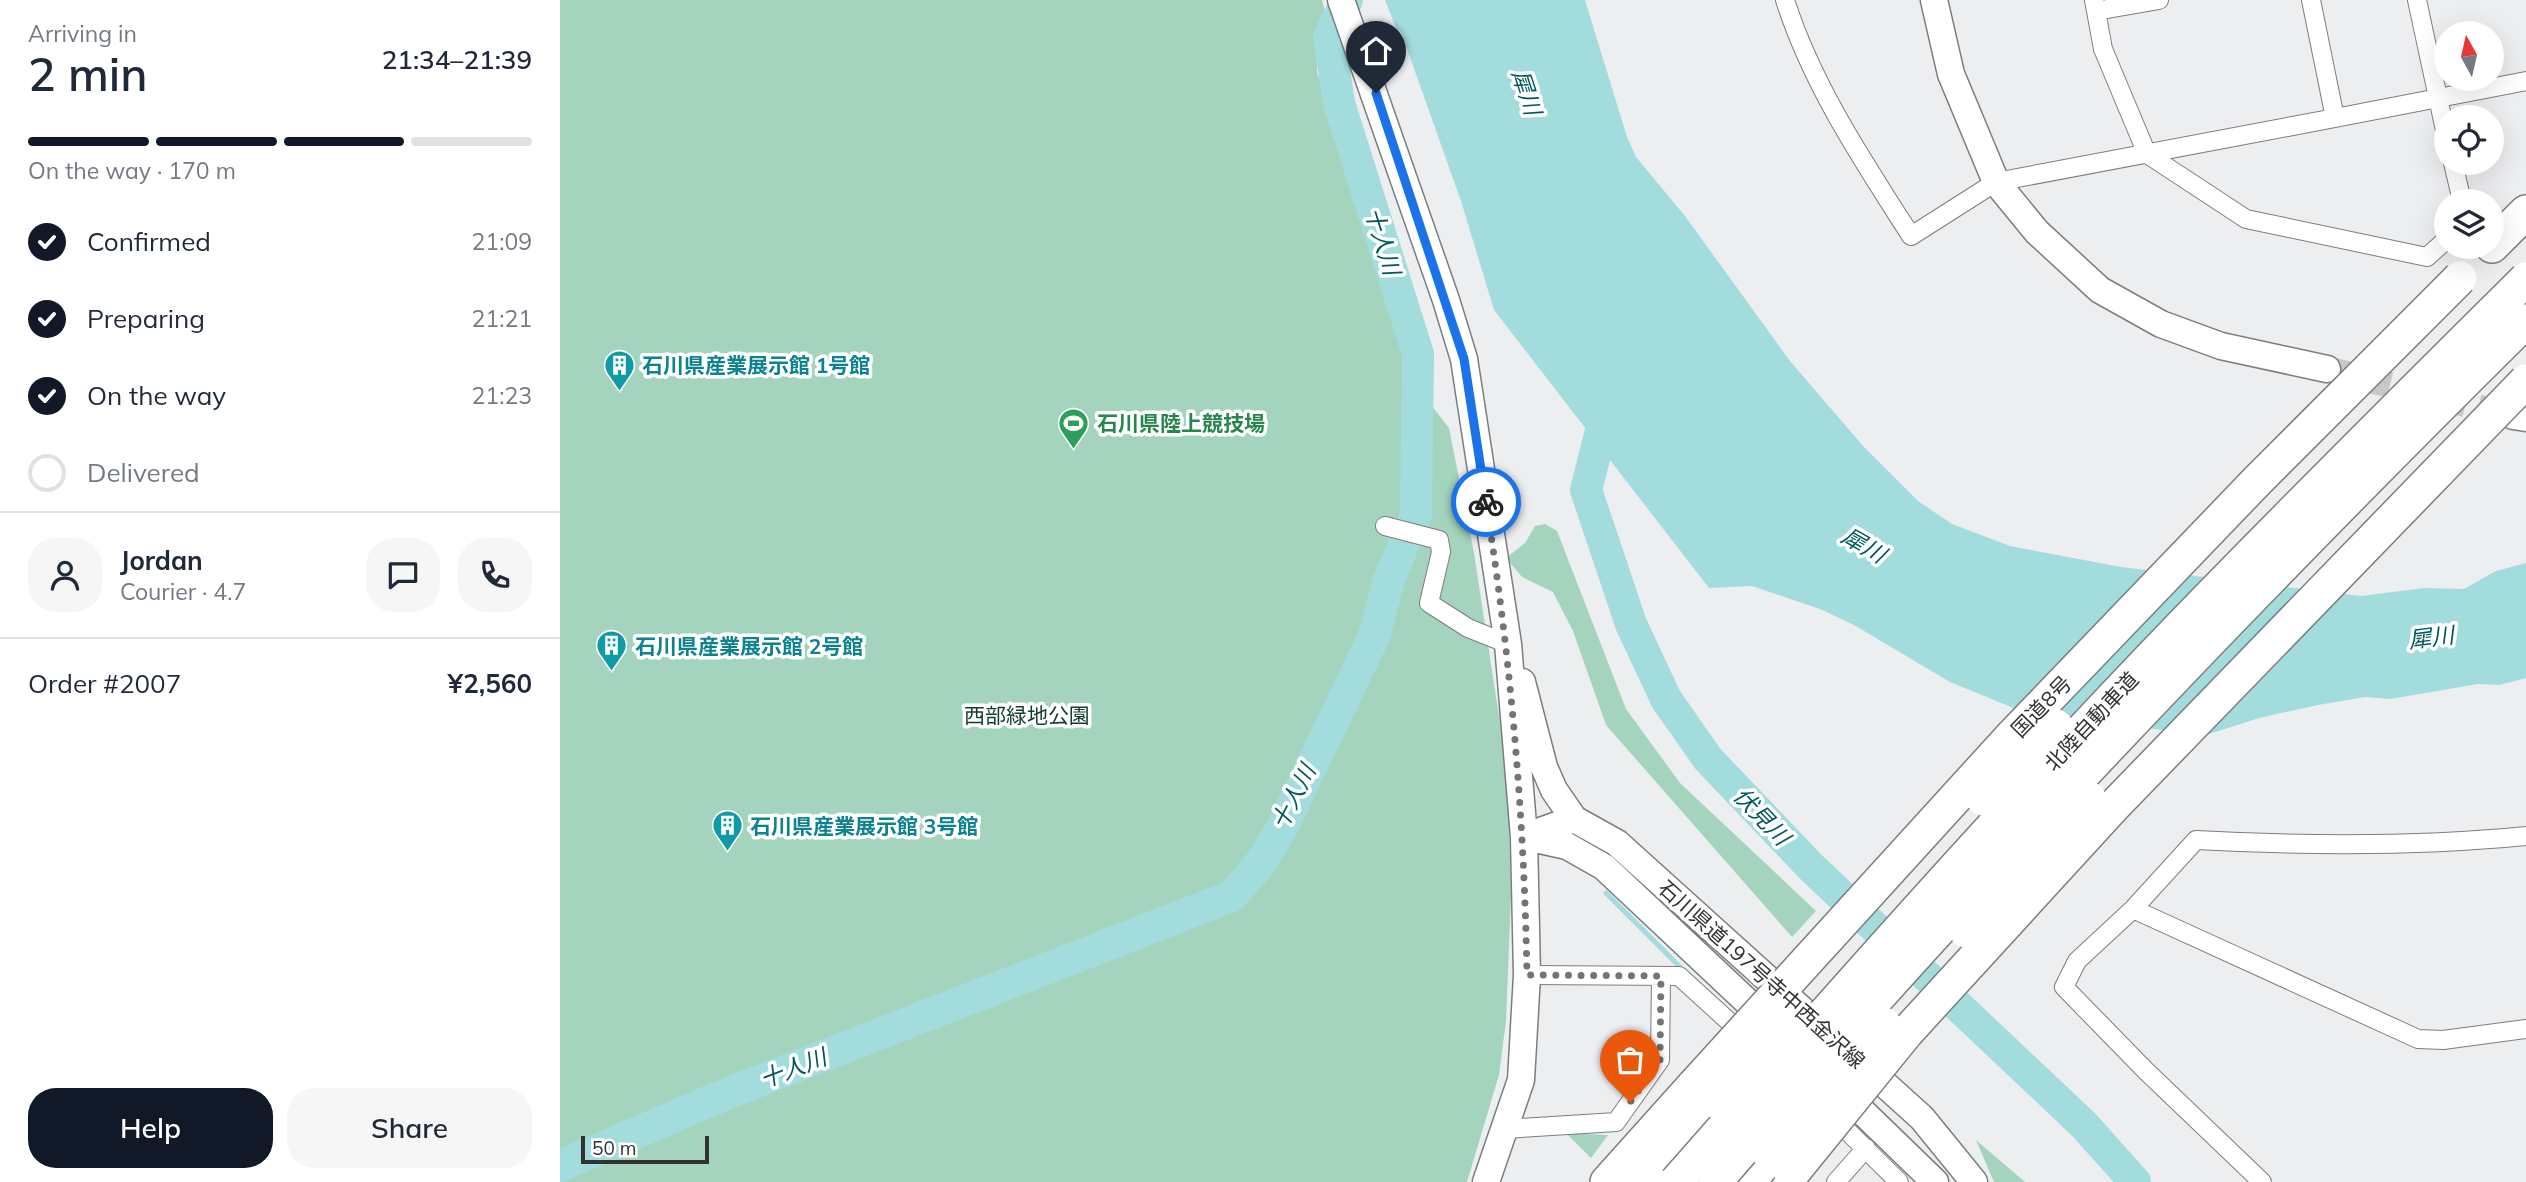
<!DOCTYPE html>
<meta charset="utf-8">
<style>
:root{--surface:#fff;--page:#f6f6f7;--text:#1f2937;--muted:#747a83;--line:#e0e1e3;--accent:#111827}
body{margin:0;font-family:Mulish,"Noto Sans JP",sans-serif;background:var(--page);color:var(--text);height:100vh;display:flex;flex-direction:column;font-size:26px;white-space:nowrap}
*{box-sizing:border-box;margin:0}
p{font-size:23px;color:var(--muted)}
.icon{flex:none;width:38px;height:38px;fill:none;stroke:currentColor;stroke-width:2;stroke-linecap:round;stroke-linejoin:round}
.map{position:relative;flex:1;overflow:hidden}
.drawer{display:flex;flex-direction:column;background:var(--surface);width:560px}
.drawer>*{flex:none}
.needle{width:46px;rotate:352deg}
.fabs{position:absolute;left:1874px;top:21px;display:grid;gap:14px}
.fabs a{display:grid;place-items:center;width:70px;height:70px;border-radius:50%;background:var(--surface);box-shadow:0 7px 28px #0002;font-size:35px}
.scale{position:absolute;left:21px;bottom:18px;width:128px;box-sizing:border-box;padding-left:7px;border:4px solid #313232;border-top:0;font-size:19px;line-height:24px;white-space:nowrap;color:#313232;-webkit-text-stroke:5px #fff;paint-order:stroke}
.pin{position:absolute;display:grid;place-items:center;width:60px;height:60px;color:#fff;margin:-72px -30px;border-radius:50% 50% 50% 0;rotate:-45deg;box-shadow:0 0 7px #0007}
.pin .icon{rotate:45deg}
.courier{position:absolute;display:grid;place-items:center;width:70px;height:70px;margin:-35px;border:5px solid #1a73e8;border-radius:50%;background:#fff;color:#222;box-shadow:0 2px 9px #0007}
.summary em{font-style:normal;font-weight:600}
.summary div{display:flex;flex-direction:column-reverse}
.summary{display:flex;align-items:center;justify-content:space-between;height:119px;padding:0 28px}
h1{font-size:46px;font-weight:600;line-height:52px}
.bar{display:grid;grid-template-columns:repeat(4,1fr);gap:10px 7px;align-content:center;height:84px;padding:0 28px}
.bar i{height:9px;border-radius:5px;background:var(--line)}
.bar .active{background:var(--accent)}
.bar p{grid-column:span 4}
.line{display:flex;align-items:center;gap:18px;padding:0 28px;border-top:2px solid var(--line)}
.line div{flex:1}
.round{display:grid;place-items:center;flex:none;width:74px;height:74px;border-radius:28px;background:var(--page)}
ol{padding:0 28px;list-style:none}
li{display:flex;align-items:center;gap:21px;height:77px}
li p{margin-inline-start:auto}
li .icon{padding:7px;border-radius:50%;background:var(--accent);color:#fff;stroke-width:4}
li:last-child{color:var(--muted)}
li i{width:38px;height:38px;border:4px solid var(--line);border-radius:50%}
.primary-button{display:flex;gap:14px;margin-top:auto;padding:14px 28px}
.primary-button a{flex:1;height:80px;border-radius:28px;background:var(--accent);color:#fff;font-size:28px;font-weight:600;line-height:80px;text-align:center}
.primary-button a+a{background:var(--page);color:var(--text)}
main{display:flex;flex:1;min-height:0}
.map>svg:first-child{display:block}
.green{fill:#a4d4be}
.water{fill:#a2dcdd}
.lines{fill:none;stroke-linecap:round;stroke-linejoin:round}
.stream{stroke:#a2dcdd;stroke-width:5}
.river{stroke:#a2dcdd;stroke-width:32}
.secondary-tunnel{stroke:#c7c8ca;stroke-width:26;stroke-dasharray:26 13;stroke-linecap:butt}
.street-casing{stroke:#7c7d7f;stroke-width:20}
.secondary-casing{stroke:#7c7d7f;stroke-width:29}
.highway-casing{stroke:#7c7d7f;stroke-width:36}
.street{stroke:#fff;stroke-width:18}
.secondary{stroke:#fff;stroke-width:26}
.highway{stroke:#fff;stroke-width:33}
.highway-bridge-casing{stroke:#7c7d7f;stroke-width:36;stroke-linecap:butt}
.highway-bridge{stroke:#fff;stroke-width:33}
.done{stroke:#737474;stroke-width:7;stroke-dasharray:0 12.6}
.route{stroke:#1a73e8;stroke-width:9}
.labels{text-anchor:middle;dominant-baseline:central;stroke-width:7;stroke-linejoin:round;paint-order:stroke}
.culture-label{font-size:21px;font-weight:bold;fill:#0d838f;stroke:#fff;text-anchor:start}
.leisure-label{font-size:21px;font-weight:bold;fill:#27864d;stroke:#fff;text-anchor:start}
.street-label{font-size:21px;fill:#313232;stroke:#fff}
.park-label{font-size:21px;fill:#133c2c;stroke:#fff}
.water-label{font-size:23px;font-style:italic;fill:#00585a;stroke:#fff}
</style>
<main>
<section class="drawer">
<div class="summary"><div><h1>2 min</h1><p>Arriving in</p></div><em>21:34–21:39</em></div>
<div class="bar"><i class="active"></i><i class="active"></i><i class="active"></i><i></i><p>On the way · 170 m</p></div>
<ol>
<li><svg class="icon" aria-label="check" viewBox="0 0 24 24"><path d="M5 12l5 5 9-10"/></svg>Confirmed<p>21:09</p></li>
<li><svg class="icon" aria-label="check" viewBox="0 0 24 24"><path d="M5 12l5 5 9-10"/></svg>Preparing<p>21:21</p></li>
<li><svg class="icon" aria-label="check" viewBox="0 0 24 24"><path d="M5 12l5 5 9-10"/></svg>On the way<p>21:23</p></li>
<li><i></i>Delivered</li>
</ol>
<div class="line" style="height:126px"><a class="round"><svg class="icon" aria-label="person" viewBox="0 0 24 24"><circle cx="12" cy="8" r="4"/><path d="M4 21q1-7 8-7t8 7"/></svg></a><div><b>Jordan</b><p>Courier · 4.7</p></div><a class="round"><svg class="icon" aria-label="chat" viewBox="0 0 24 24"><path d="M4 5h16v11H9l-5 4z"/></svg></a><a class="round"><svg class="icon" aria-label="phone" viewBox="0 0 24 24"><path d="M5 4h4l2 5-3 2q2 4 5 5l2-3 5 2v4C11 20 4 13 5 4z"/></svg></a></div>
<div class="line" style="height:91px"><div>Order #2007</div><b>¥2,560</b></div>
<div class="primary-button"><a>Help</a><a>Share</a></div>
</section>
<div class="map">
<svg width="1966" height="1182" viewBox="0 0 1966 1182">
<rect width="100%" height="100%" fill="#edeef0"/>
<!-- green -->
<path class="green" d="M 0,0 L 762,0 L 766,16 L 757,51 L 757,73 L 797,182 L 835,312 L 848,375 L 889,428 L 914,553 L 948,775 L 951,896 L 946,1021 L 939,1075 L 907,1182 L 0,1182 Z
M 985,524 L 997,531 L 1066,709 L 1120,783 L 1256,911 L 1232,937 L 1046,725 L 1013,631 L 993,592 L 962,577 L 946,558 L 965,543 L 975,526 Z
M 1006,1133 L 1048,1135 L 1031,1158 Z
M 1416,1140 L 1465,1182 L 1434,1182 Z"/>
<!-- water -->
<path class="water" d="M 825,0 L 1025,0 L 1067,137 L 1076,157 L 1125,216 L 1230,361 L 1304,447 L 1358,501 L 1392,524 L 1450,546 L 1561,567 L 1801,596 L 1864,588 L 1904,589 L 1936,571 L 1966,563 L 1966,678 L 1939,685 L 1918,684 L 1830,699 L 1805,697 L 1758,705 L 1699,718 L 1643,736 L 1456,709 L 1390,682 L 1294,625 L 1260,609 L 1192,586 L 1149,588 L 934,310 L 901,201 L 841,32 L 836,28 Z"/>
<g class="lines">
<!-- stream -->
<path class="stream" d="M 1046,893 L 1123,970"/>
<!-- river -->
<path class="river" d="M 1048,403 L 1026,490 L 1071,624 L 1106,699 L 1148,759 L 1251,867 L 1524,1125 L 1575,1182
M 0,1166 L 166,1094 L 672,896 L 699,865 L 722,828 L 814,636 L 829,580 L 856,514 L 858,354 L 779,103 L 769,37 L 787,0"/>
<!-- secondary-tunnel -->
<path class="secondary-tunnel" d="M 1767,369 L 1952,416"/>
<defs>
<path id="street" d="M 1225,0 C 1252,85 1303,161 1351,236 L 1436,182 L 1775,118 L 1751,0
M 1534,0 L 1543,49 L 1587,154 L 1686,219 L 1867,257 L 1886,240
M 1857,0 L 1886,135
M 1536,11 L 1599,0
M 1775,118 L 1966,81
M 1893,163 L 1902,201
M 825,526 L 879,540 L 881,552 L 869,603 L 908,628 L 948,644
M 1573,909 L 1858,1039 L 1883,1040 L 1966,1029
M 967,975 L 1119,976 L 1187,1038
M 1272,1116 L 1339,1182
M 944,1129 L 1056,1122 L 1100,1060 L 1101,976
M 1276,1182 L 1306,1148
M 1702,1182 L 1585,1070 L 1504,987 L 1517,961 L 1573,909 L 1636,840 C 1746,846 1856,847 1966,836"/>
<path id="secondary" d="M 781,0 L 886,300 L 904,359 L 948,644 L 964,837 L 967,975 L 961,1080 L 926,1182
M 1374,0 L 1391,74 L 1436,182 L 1477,232 L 1540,290 L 1601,324 L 1661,346 L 1767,369
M 1953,416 L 1966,418
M 962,682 L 984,767 L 994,790 L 1014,819
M 964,837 L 1014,819 L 1057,843 L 1271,1036
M 966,837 L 1007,846 L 1044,867 L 1212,1025
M 1300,1062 L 1362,1118 L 1414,1182
M 1278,1088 L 1375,1182"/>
<path id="highway" d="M 1932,246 L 1966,212
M 1047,1182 L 1134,1085
M 1082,1182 L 1153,1101
M 1189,1182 L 1210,1156"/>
</defs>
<!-- street casing -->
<use href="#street" class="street-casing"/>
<!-- secondary casing -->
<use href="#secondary" class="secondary-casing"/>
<!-- highway casing -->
<use href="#highway" class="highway-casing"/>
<!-- street -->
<use href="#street" class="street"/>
<!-- secondary -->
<use href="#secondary" class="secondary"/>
<!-- highway -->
<use href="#highway" class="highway"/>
<defs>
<path id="highway-bridge" d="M 1423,799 L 1496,726
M 1406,931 L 1529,798
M 1134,1085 L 1449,739 L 1697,481 L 1900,278
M 1153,1101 L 1225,1019
M 1210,1156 L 1324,1024
M 1231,1175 L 1347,1032 L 1552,808 L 1966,381
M 1116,1182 C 1282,993 1448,805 1623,624 C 1736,507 1851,393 1966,279
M 1155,1182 C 1413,883 1685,599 1966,321"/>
</defs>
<!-- highway-bridge casing -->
<use href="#highway-bridge" class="highway-bridge-casing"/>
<!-- highway-bridge -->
<use href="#highway-bridge" class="highway-bridge"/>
</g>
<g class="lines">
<!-- done -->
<path class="done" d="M 926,502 C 951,661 964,814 967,975 L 1101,976 L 1100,1060 L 1070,1102"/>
<!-- route -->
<path class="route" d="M 816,93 L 904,359 L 926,502"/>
</g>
<!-- icons -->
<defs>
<symbol id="building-pin" viewBox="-11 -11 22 30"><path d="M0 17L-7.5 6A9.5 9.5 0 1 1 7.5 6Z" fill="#0f9aa8" stroke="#fff"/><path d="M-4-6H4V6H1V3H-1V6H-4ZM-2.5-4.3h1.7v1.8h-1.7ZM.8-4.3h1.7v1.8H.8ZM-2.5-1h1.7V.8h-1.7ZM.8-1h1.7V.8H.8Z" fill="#fff"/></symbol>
<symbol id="stadium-pin" viewBox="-11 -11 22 30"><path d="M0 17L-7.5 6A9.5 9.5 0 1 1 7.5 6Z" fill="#2e9e5b" stroke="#fff"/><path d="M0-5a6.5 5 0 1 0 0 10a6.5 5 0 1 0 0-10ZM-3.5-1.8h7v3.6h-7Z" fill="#fff"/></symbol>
</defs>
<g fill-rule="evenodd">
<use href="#building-pin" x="42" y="348" width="35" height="47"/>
<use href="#stadium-pin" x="496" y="406" width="35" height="47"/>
<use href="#building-pin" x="34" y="628" width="35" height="47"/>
<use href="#building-pin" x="150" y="808" width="35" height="47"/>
</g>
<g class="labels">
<!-- culture labels -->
<g class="culture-label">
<text x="82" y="365">石川県産業展示館 1号館</text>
<text x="75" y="646">石川県産業展示館 2号館</text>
<text x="190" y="826">石川県産業展示館 3号館</text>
</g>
<!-- leisure labels -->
<g class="leisure-label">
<text x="537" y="423">石川県陸上競技場</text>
</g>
<!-- street labels -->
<g class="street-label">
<text transform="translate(1481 706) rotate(-46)">国道8号</text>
<text transform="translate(1531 721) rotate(-47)">北陸自動車道</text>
<text transform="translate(1202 974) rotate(42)">石川県道197号寺中西金沢線</text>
</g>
<!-- park labels -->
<g class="park-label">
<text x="467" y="715">西部緑地公園</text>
</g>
<!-- water labels -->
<g class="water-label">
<text transform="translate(967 92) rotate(72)">犀川</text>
<text transform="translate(823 241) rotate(73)">十人川</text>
<text transform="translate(1304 545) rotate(30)">犀川</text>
<text transform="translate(1871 637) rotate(-7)">犀川</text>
<text transform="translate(733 797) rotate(-63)">十人川</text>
<text transform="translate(1202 816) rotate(46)">伏見川</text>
<text transform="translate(233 1068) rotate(-21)">十人川</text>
</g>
</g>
</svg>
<div class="fabs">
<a><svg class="needle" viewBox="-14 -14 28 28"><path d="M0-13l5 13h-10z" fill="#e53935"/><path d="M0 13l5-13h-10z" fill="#747a83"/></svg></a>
<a><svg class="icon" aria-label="locate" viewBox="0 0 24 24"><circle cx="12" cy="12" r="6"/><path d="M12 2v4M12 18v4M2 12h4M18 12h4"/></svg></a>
<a><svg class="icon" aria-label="layers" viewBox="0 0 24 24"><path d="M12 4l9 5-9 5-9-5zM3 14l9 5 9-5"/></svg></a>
</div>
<div class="scale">50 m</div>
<div class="pin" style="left:1070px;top:1102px;background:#ea580c"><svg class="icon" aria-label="bag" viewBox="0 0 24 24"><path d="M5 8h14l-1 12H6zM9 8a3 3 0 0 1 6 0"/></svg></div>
<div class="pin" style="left:816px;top:93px;background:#1f2937"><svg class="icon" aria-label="home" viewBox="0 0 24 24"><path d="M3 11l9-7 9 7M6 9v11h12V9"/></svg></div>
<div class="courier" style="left:926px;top:502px"><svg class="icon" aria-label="bike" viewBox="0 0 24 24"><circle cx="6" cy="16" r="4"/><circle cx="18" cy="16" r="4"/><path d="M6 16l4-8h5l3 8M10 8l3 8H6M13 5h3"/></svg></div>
</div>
</main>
